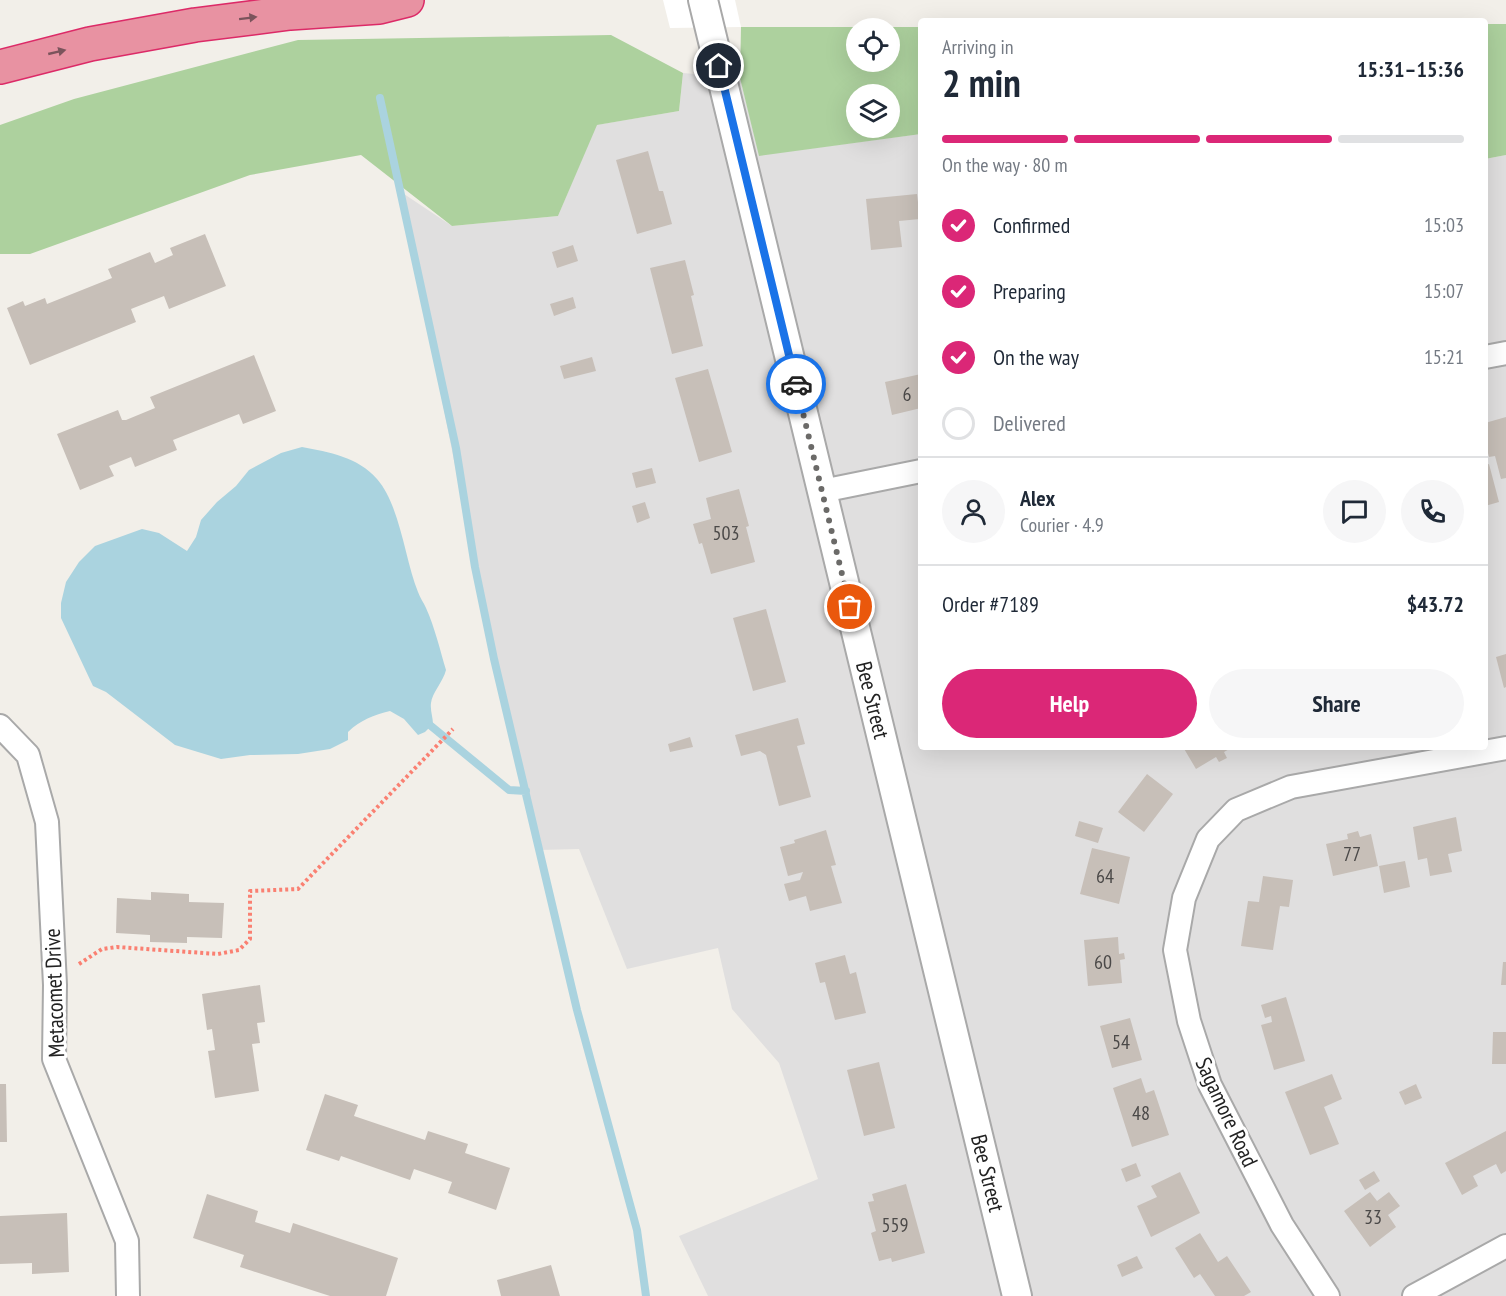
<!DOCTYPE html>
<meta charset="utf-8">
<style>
:root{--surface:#fff;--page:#f6f6f7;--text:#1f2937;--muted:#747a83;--line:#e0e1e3;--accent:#db2777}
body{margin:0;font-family:"PT Sans Narrow",sans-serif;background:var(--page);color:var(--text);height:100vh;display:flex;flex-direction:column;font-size:22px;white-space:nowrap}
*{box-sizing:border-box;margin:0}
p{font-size:20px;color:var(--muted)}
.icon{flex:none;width:33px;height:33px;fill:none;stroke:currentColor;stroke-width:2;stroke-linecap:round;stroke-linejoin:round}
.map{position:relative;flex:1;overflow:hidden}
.side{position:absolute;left:918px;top:18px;width:570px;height:732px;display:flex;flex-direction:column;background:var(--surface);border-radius:6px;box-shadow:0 6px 24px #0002}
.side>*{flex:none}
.buttons{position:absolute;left:846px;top:18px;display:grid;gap:12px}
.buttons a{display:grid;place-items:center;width:54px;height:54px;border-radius:50%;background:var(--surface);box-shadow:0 6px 24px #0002;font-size:30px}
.pin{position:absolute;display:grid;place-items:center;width:51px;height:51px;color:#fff;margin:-26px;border:3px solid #fff;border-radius:50%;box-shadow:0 2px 6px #0007}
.courier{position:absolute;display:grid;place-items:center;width:60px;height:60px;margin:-30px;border:4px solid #1a73e8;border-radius:50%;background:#fff;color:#222;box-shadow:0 2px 8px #0007}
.overview em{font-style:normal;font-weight:700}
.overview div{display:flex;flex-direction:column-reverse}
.overview{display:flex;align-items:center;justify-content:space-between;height:102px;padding:0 24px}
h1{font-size:39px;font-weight:700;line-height:45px}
.bar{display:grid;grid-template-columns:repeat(4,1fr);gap:9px 6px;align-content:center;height:72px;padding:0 24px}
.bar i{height:8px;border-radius:4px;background:var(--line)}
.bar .current{background:var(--accent)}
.bar p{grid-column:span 4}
.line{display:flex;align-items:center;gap:15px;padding:0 24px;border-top:2px solid var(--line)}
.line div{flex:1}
.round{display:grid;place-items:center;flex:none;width:63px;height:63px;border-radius:32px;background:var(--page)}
ol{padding:0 24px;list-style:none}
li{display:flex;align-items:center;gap:18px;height:66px}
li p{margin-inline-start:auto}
li .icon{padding:6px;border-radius:50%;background:var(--accent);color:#fff;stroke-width:4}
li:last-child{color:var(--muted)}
li i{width:33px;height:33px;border:3px solid var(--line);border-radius:50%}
.cta{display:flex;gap:12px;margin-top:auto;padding:12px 24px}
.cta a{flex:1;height:69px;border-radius:36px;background:var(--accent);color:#fff;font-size:24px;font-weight:700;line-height:69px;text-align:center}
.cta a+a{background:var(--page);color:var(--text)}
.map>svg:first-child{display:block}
.residential{fill:#e0dfdf}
.forest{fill:#add19e;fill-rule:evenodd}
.water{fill:#aad3df}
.pier{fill:#fff}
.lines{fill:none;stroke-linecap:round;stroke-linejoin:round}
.stream{stroke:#aad3df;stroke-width:8}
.building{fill:#c7bfb8}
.minor-casing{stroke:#a9a9a9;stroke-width:26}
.tertiary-casing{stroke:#a9a9a9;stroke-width:32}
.motorway-casing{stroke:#dc2a67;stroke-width:36}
.path{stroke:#fa8072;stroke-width:4;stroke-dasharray:3 3;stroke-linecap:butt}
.minor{stroke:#fff;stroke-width:22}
.tertiary{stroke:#fff;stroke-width:28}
.motorway{stroke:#e892a2;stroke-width:33}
.oneway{fill:#7b545c}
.done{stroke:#6b6a68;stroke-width:6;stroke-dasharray:0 10.8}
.route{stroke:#1a73e8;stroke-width:8}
.labels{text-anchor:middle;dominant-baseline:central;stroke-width:6;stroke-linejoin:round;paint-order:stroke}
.number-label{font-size:20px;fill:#4b4948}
.street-label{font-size:22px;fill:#222;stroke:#fff}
</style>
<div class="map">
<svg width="1506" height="1296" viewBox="0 0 1506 1296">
<rect width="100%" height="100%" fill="#f2efe9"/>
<!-- residential -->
<path class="residential" d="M 683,73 L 740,78 L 760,155 L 921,134 L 921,747 L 1485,747 L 1485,159 L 1506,155 L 1506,1296 L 708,1296 L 679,1236 L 818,1179 L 779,1063 L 732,1009 L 718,948 L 627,969 L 579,849 L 539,850 L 475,567 L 401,192 L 452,226 L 558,216 L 596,125 L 679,111 Z"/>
<!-- forest -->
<path class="forest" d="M 1485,24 L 1506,24 L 1506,155 L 1485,159 Z
M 741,27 L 921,27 L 921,134 L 759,156 L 740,78 ZM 856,28 L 890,28 L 890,62 L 856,62 ZM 856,94 L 890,94 L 890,128 L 856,128 Z
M 611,35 L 683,73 L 679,111 L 597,125 L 558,216 L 452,226 L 361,155 L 250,175 L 30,254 L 0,254 L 0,125 L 74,99 L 298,40 Z"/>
<!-- water -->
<path class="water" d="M 302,447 C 329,452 358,457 377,479 C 400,505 405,560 418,592 C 420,598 424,603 426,608 C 435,628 440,650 446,670 C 443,682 432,693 431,703 C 430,710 433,718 433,724 L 425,732 L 418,735 L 404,719 L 390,711 C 374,715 360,720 348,732 L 348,740 L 330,749 L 298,754 L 250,755 L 221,759 L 175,745 L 106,692 L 93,686 L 61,618 L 61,603 L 66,582 L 79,562 L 95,546 L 142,529 L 159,533 L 187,551 L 196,537 L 201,520 L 217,502 L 236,486 L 249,470 L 281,453 Z"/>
<!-- pier -->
<path class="pier" d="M 663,0 L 735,0 L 741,27 L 670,28 Z"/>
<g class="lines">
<!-- stream -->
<path class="stream" d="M 380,98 L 456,448 L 475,567 L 494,659 L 577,1010 L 637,1230 L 646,1296
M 431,726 L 509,790 L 526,791"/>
</g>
<!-- building -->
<path class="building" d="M 648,151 L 659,191 L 663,191 L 672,224 L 637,234 L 616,160 Z
M 917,194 L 920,219 L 899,221 L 902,247 L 871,250 L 866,199 Z
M 205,234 L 226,286 L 169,309 L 164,296 L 131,309 L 136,322 L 30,365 L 7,308 L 23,301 L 25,306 L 45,298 L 47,304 L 112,278 L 108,269 L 150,252 L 155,263 L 173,255 L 170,248 Z
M 573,245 L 578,261 L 557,268 L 552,252 Z
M 685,260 L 694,295 L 691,296 L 703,346 L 672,354 L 650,268 Z
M 573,297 L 576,308 L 554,316 L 550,304 Z
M 254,355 L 276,411 L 243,424 L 239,414 L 173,440 L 177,450 L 135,467 L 131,457 L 109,466 L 114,476 L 80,490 L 57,434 L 118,410 L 122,420 L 126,420 L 155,408 L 150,397 Z
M 592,357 L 596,371 L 564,379 L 560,366 Z
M 708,369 L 732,452 L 699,462 L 675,378 Z
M 921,374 L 921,408 L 892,415 L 885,382 Z
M 1506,417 L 1506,478 L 1501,479 L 1495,456 L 1489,457 L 1485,441 L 1485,423 Z
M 1489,464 L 1499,502 L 1485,506 L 1485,465 Z
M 652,468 L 656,483 L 636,488 L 632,473 Z
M 739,489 L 749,526 L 746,527 L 755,562 L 711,574 L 702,543 L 699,544 L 693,524 L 711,519 L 706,498 Z
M 645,502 L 650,518 L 637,523 L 632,506 Z
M 766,609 L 786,682 L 753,691 L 733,618 Z
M 1506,654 L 1506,687 L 1504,688 L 1496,657 Z
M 798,718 L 805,744 L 797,746 L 811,797 L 779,806 L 766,755 L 760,751 L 741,756 L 735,735 Z
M 690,737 L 693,747 L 670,752 L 668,744 Z
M 1183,747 L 1233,747 L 1224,752 L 1227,758 L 1219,762 L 1216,757 L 1196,769 Z
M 1147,774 L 1173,794 L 1144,832 L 1118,812 Z
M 1456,817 L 1462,851 L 1448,854 L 1452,872 L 1430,876 L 1427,858 L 1418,860 L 1413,827 Z
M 1079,821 L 1103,828 L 1098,843 L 1075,836 Z
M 826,830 L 836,865 L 831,866 L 842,903 L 810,911 L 806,896 L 789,901 L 784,884 L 800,880 L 803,872 L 788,876 L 780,847 L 795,843 L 794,840 Z
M 1358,831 L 1360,837 L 1371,834 L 1378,866 L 1333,876 L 1326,844 L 1348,839 L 1347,834 Z
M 1092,848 L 1130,857 L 1119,904 L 1080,894 Z
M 1405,861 L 1410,887 L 1384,893 L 1379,866 Z
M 1263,876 L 1293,880 L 1289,907 L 1280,906 L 1273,950 L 1241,946 L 1248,901 L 1259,902 Z
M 151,892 L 189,894 L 189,902 L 224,903 L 222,938 L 187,937 L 187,943 L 150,942 L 150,935 L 116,933 L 117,898 L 151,900 Z
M 1118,937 L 1119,954 L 1124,953 L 1125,959 L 1120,960 L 1122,983 L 1088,986 L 1084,940 Z
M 845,955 L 850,974 L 856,972 L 866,1013 L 835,1020 L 825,982 L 820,983 L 815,963 Z
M 1503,962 L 1506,962 L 1506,985 L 1501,985 Z
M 260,985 L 265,1022 L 257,1023 L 260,1043 L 252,1044 L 259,1091 L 215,1098 L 208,1051 L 215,1050 L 212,1029 L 207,1030 L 202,994 Z
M 1286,997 L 1305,1061 L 1274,1070 L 1261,1025 L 1272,1022 L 1271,1016 L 1265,1018 L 1261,1005 Z
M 1130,1018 L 1142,1060 L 1112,1068 L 1100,1026 Z
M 1493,1032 L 1506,1032 L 1506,1064 L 1492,1064 Z
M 879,1062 L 895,1128 L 864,1136 L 847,1070 Z
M 1332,1074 L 1342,1099 L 1324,1107 L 1339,1144 L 1310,1155 L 1285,1092 Z
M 1141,1078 L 1146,1093 L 1154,1090 L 1169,1135 L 1132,1147 L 1113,1088 Z
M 0,1084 L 6,1084 L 7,1142 L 0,1142 Z
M 1416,1084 L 1422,1098 L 1405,1105 L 1399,1092 Z
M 325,1094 L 358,1105 L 354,1116 L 425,1140 L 428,1131 L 468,1144 L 465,1153 L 510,1168 L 496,1210 L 448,1193 L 452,1182 L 414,1169 L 410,1180 L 341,1156 L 339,1161 L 306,1150 Z
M 1506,1131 L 1506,1171 L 1501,1174 L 1496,1164 L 1473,1176 L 1478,1186 L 1462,1195 L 1445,1163 Z
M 1136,1163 L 1141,1176 L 1126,1182 L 1121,1169 Z
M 1374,1171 L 1380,1181 L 1365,1190 L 1359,1180 Z
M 1180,1172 L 1200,1213 L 1151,1237 L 1137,1206 L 1157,1197 L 1151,1186 Z
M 906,1184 L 925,1253 L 892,1262 L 891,1258 L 879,1261 L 871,1233 L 876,1231 L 868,1202 L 874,1201 L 872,1194 Z
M 1370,1192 L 1377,1201 L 1389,1192 L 1400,1206 L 1388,1215 L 1396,1227 L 1370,1247 L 1344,1211 Z
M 207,1194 L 258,1211 L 255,1222 L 290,1233 L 293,1223 L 398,1258 L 386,1296 L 330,1296 L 240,1267 L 244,1255 L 193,1238 Z
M 67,1213 L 69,1272 L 32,1274 L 32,1263 L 0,1264 L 0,1216 Z
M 1200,1233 L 1218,1262 L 1227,1256 L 1251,1292 L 1244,1296 L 1215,1296 L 1200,1274 L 1194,1278 L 1175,1248 Z
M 1137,1256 L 1143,1268 L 1122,1277 L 1117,1265 Z
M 551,1265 L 560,1296 L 501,1296 L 497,1280 Z"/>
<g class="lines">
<defs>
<path id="minor" d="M 1485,357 L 1506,353
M 822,491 L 921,471
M 0,726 L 28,755 L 47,822 L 55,985 L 54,1059 L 127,1241 L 128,1296
M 1328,1296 L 1282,1225 L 1210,1085 L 1189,1021 L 1175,950 L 1184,898 L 1208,839 L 1236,810 L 1291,787 L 1506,748
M 1414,1296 L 1506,1246"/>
<path id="tertiary" d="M 703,0 L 1017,1296"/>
<path id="motorway" d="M 0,67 L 90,44 L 195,25 L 290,13 L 379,7 L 407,0"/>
</defs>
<!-- minor casing -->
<use href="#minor" class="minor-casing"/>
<!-- tertiary casing -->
<use href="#tertiary" class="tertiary-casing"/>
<!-- motorway casing -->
<use href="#motorway" class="motorway-casing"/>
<!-- path -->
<path class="path" d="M 79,964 L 102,949 L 117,947 L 218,954 L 239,950 L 250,939 L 250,891 L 298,889 L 453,729"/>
<!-- minor -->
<use href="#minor" class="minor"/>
<!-- tertiary -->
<use href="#tertiary" class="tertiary"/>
<!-- motorway -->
<use href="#motorway" class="motorway"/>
</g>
<!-- one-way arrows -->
<defs><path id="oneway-solid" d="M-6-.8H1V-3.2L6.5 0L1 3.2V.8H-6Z" transform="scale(1.5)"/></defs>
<g class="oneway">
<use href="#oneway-solid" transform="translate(248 18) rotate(-7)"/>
<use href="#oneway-solid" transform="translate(57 52) rotate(-13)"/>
</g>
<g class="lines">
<!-- done -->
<path class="done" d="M 796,384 L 850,607"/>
<!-- route -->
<path class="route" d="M 719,66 L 796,384"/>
</g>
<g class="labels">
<!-- number labels -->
<g class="number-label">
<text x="907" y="394">6</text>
<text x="726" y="533">503</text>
<text x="1352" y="854">77</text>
<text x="1105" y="876">64</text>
<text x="1103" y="962">60</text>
<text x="1121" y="1042">54</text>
<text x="1141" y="1113">48</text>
<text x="1373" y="1217">33</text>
<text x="895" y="1225">559</text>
</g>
<!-- street labels -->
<g class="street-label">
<text transform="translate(873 700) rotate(76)">Bee Street</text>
<text transform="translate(54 993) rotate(-92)">Metacomet Drive</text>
<text transform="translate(1227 1112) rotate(65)">Sagamore Road</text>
<text transform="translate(988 1173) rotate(76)">Bee Street</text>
</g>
</g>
</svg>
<div class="buttons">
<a><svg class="icon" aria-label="locate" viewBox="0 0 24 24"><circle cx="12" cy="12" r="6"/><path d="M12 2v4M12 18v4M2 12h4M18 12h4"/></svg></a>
<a><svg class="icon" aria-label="layers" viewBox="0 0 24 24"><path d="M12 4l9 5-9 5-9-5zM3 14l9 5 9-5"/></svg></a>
</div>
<div class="pin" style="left:850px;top:607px;background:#ea580c"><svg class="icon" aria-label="bag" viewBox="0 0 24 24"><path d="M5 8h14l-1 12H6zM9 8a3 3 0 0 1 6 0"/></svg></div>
<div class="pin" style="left:719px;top:66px;background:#1f2937"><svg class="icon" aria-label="home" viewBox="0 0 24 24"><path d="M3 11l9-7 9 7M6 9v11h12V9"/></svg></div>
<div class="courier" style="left:796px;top:384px"><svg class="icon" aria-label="car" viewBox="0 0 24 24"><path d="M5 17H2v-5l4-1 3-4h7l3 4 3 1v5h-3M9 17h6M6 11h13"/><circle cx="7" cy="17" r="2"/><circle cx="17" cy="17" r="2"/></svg></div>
<section class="side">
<div class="overview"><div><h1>2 min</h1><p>Arriving in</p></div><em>15:31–15:36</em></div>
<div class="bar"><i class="current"></i><i class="current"></i><i class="current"></i><i></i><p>On the way · 80 m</p></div>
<ol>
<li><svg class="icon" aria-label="check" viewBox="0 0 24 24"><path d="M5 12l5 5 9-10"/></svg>Confirmed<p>15:03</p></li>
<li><svg class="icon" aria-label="check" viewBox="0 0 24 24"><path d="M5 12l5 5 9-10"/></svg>Preparing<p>15:07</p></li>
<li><svg class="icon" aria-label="check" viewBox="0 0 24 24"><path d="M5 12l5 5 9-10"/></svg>On the way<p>15:21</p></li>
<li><i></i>Delivered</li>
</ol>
<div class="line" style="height:108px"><a class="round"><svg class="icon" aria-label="person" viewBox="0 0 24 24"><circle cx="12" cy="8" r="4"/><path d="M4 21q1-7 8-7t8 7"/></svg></a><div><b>Alex</b><p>Courier · 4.9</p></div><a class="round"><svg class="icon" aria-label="chat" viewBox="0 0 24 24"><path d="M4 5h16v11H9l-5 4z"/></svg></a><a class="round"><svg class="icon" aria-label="phone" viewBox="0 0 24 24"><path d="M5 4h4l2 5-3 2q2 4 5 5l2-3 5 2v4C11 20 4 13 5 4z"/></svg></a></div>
<div class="line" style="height:78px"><div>Order #7189</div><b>$43.72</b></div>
<div class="cta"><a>Help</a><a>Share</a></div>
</section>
</div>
